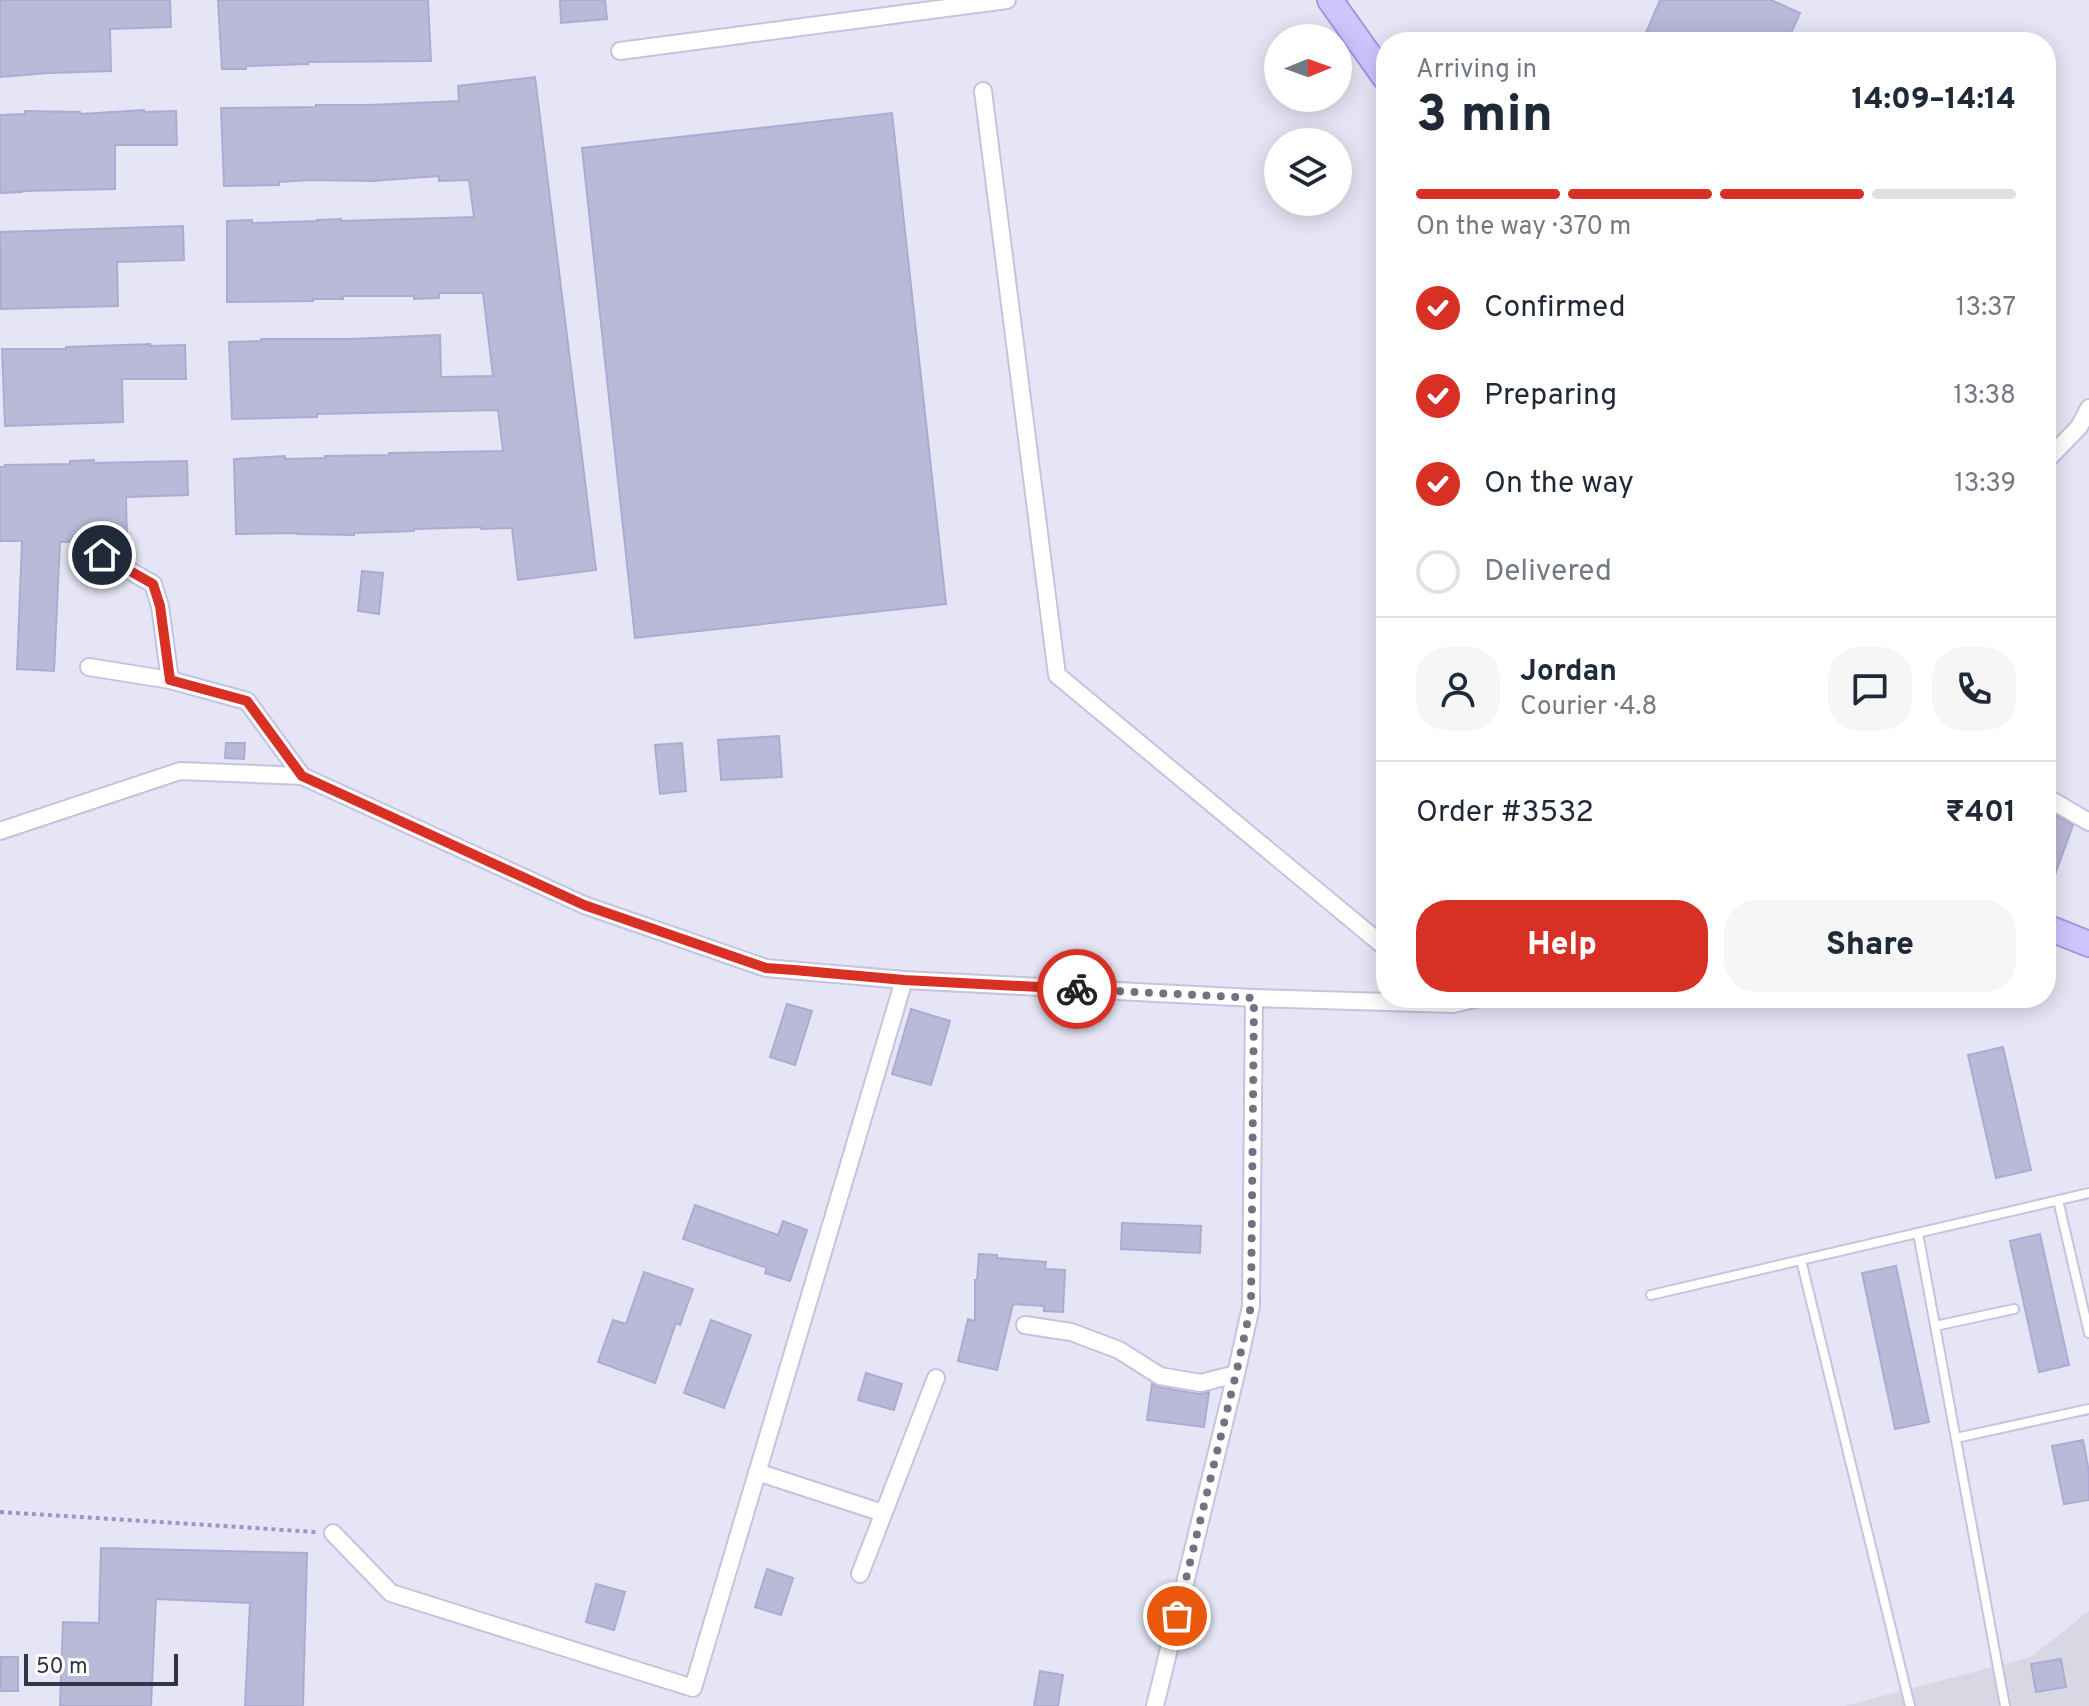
<!DOCTYPE html>
<meta charset="utf-8">
<style>
:root{--surface:#fff;--page:#f6f6f7;--text:#1f2937;--muted:#747a83;--line:#e0e1e3;--accent:#d93025}
body{margin:0;font-family:Overpass,sans-serif;background:var(--page);color:var(--text);height:100vh;display:flex;flex-direction:column;font-size:30px;white-space:nowrap}
*{box-sizing:border-box;margin:0}
p{font-size:26px;color:var(--muted)}
.icon{flex:none;width:44px;height:44px;fill:none;stroke:currentColor;stroke-width:2;stroke-linecap:round;stroke-linejoin:round}
.map{position:relative;flex:1;overflow:hidden}
.drawer{position:absolute;left:1376px;top:32px;width:680px;height:976px;display:flex;flex-direction:column;background:var(--surface);border-radius:32px;box-shadow:0 4px 20px #0003}
.drawer>*{flex:none}
.needle{width:52px;rotate:89deg}
.controls{position:absolute;left:1264px;top:24px;display:grid;gap:16px}
.controls a{display:grid;place-items:center;width:88px;height:88px;border-radius:50%;background:var(--surface);box-shadow:0 4px 20px #0003;font-size:40px}
.scale{position:absolute;left:24px;bottom:20px;width:154px;box-sizing:border-box;padding-left:8px;border:4px solid #343448;border-top:0;font-size:22px;line-height:28px;white-space:nowrap;color:#343448;-webkit-text-stroke:6px #fff;paint-order:stroke}
.pin{position:absolute;display:grid;place-items:center;width:68px;height:68px;color:#fff;margin:-34px;border:4px solid #fff;border-radius:50%;box-shadow:0 2px 8px #0007}
.courier{position:absolute;display:grid;place-items:center;width:80px;height:80px;margin:-40px;border:6px solid #d93025;border-radius:50%;background:#fff;color:#222;box-shadow:0 2px 10px #0007}
.overview em{font-style:normal;font-weight:800}
.overview div{display:flex;flex-direction:column-reverse}
.overview{display:flex;align-items:center;justify-content:space-between;height:136px;padding:0 40px}
h1{font-size:52px;font-weight:800;line-height:60px}
.bar{display:grid;grid-template-columns:repeat(4,1fr);gap:12px 8px;align-content:center;height:96px;padding:0 40px}
.bar i{height:10px;border-radius:6px;background:var(--line)}
.bar .active{background:var(--accent)}
.bar p{grid-column:span 4}
.line{display:flex;align-items:center;gap:20px;padding:0 40px;border-top:2px solid var(--line)}
.line div{flex:1}
.round{display:grid;place-items:center;flex:none;width:84px;height:84px;border-radius:32px;background:var(--page)}
ol{padding:0 40px;list-style:none}
li{display:flex;align-items:center;gap:24px;height:88px}
li p{margin-inline-start:auto}
li .icon{padding:8px;border-radius:50%;background:var(--accent);color:#fff;stroke-width:4}
li:last-child{color:var(--muted)}
li i{width:44px;height:44px;border:4px solid var(--line);border-radius:50%}
.primary-button{display:flex;gap:16px;margin-top:auto;padding:16px 40px}
.primary-button a{flex:1;height:92px;border-radius:32px;background:var(--accent);color:#fff;font-size:32px;font-weight:800;line-height:92px;text-align:center}
.primary-button a+a{background:var(--page);color:var(--text)}
.map>svg:first-child{display:block}
.industrial{fill:#d7d8e4}
.building{fill:#b9b9d8;stroke:#acabd3;stroke-width:2}
.lines{fill:none;stroke-linecap:round;stroke-linejoin:round}
.lane-casing{stroke:#c5c3df;stroke-width:12}
.street-casing{stroke:#c5c3df;stroke-width:20}
.secondary-casing{stroke:#a297e6;stroke-width:28}
.path{stroke:#9896c5;stroke-width:4;stroke-dasharray:4 4;stroke-linecap:butt}
.lane{stroke:#fff;stroke-width:8}
.street{stroke:#fff;stroke-width:16}
.secondary{stroke:#cec5ff;stroke-width:24}
.done{stroke:#727285;stroke-width:8;stroke-dasharray:0 14.4}
.route{stroke:#d93025;stroke-width:10}
</style>
<div class="map">
<svg width="2089" height="1706" viewBox="0 0 2089 1706">
<rect width="100%" height="100%" fill="#e6e5f5"/>
<!-- industrial -->
<path class="industrial" d="M 2089,1611 L 2089,1706 L 1844,1706 L 2031,1657 Z"/>
<!-- building -->
<path class="building" d="M 0,0 L 170,0 L 171,27 L 110,29 L 111,71 L 49,73 L 0,77 Z
M 218,0 L 428,0 L 431,61 L 308,62 L 308,64 L 246,66 L 246,69 L 222,69 Z
M 560,0 L 605,0 L 607,19 L 561,23 Z
M 1660,0 L 1771,0 L 1800,13 L 1787,42 L 1642,42 Z
M 535,77 L 596,570 L 518,580 L 512,528 L 481,529 L 481,527 L 414,529 L 414,531 L 354,533 L 354,535 L 297,534 L 297,533 L 236,534 L 234,459 L 285,456 L 285,459 L 326,458 L 325,456 L 389,455 L 389,453 L 503,451 L 498,410 L 317,414 L 317,417 L 232,419 L 229,342 L 261,341 L 261,339 L 351,339 L 440,335 L 441,377 L 493,376 L 483,293 L 439,293 L 439,298 L 414,299 L 414,296 L 343,296 L 343,299 L 313,299 L 313,301 L 227,302 L 227,221 L 252,220 L 252,223 L 317,221 L 317,220 L 341,219 L 341,221 L 474,217 L 469,180 L 439,181 L 439,176 L 372,181 L 310,180 L 279,182 L 279,185 L 224,186 L 221,108 L 316,107 L 316,105 L 369,105 L 459,101 L 458,86 Z
M 144,110 L 144,112 L 176,111 L 177,145 L 115,145 L 115,189 L 22,191 L 22,192 L 0,193 L 0,115 L 25,114 L 25,111 L 80,112 L 81,114 Z
M 892,113 L 946,604 L 635,638 L 582,148 Z
M 183,226 L 184,260 L 117,262 L 118,306 L 1,309 L 0,232 Z
M 150,344 L 150,346 L 185,345 L 186,379 L 122,379 L 123,422 L 5,426 L 2,349 L 66,349 L 66,347 Z
M 94,460 L 94,463 L 187,461 L 188,495 L 126,497 L 127,540 L 60,542 L 54,671 L 17,669 L 22,541 L 0,541 L 0,467 L 5,467 L 5,465 L 70,464 L 70,461 Z
M 362,571 L 383,573 L 379,614 L 358,611 Z
M 779,736 L 782,777 L 721,780 L 718,740 Z
M 226,743 L 245,743 L 244,759 L 225,758 Z
M 682,743 L 686,791 L 660,794 L 655,745 Z
M 2046,810 L 2073,825 L 2048,894 L 2046,894 Z
M 787,1004 L 812,1011 L 795,1065 L 770,1057 Z
M 911,1009 L 950,1021 L 931,1085 L 892,1074 Z
M 2003,1047 L 2031,1170 L 1996,1178 L 1968,1055 Z
M 695,1205 L 778,1235 L 783,1221 L 807,1230 L 790,1281 L 765,1273 L 767,1268 L 683,1239 Z
M 1122,1223 L 1201,1226 L 1200,1253 L 1121,1249 Z
M 2040,1234 L 2069,1365 L 2039,1372 L 2010,1241 Z
M 979,1254 L 997,1255 L 997,1258 L 1046,1262 L 1045,1269 L 1065,1270 L 1063,1312 L 1044,1311 L 1044,1306 L 1013,1304 L 997,1370 L 958,1361 L 968,1319 L 975,1321 L 975,1280 L 977,1280 Z
M 1896,1266 L 1929,1422 L 1895,1429 L 1862,1273 Z
M 644,1272 L 693,1289 L 680,1325 L 676,1323 L 655,1383 L 598,1362 L 613,1320 L 626,1324 Z
M 711,1320 L 751,1335 L 724,1408 L 684,1393 Z
M 866,1373 L 902,1384 L 894,1410 L 858,1400 Z
M 1152,1384 L 1158,1387 L 1199,1394 L 1209,1392 L 1204,1427 L 1147,1420 Z
M 2083,1440 L 2089,1472 L 2089,1500 L 2064,1504 L 2052,1446 Z
M 101,1548 L 307,1553 L 303,1706 L 245,1706 L 250,1603 L 156,1599 L 151,1706 L 60,1706 L 63,1622 L 99,1623 Z
M 767,1569 L 793,1578 L 781,1615 L 755,1607 Z
M 596,1584 L 625,1592 L 614,1630 L 586,1622 Z
M 1,1657 L 18,1657 L 18,1691 L 0,1691 Z
M 2061,1659 L 2066,1687 L 2036,1692 L 2031,1664 Z
M 1040,1671 L 1063,1675 L 1058,1706 L 1034,1706 Z"/>
<g class="lines">
<defs>
<path id="lane" d="M 2058,1200 L 2089,1333
M 1918,1233 L 2005,1706
M 1801,1260 L 1910,1706
M 1651,1295 L 2089,1193
M 1935,1326 L 2014,1309
M 1956,1438 L 2089,1409"/>
<path id="street" d="M 620,51 L 1007,0
M 983,91 L 1057,675 L 1386,948
M 2046,461 L 2079,427 L 2089,408
M 90,567 L 102,555 L 153,584 L 160,606 L 170,680
M 89,667 L 170,680 L 247,701 L 302,776
M 2046,797 L 2089,822
M 0,831 L 180,771 L 302,776 L 584,905 L 766,968 L 904,980 L 1254,998 L 1453,1004 L 1479,998
M 1025,1325 L 1071,1332 L 1119,1350 L 1160,1376 L 1201,1383 L 1236,1374
M 757,1472 L 883,1513
M 333,1533 L 391,1593 L 693,1688 L 904,980
M 860,1574 L 936,1378
M 1155,1706 L 1236,1374 L 1251,1306 L 1254,998"/>
<path id="secondary" d="M 1330,0 L 1386,79
M 2046,927 L 2089,944"/>
</defs>
<!-- lane casing -->
<use href="#lane" class="lane-casing"/>
<!-- street casing -->
<use href="#street" class="street-casing"/>
<!-- secondary casing -->
<use href="#secondary" class="secondary-casing"/>
<!-- path -->
<path class="path" d="M 0,1512 L 317,1532"/>
<!-- lane -->
<use href="#lane" class="lane"/>
<!-- street -->
<use href="#street" class="street"/>
<!-- secondary -->
<use href="#secondary" class="secondary"/>
</g>
<g class="lines">
<!-- done -->
<path class="done" d="M 1077,989 L 1254,998 L 1251,1306 L 1236,1374 L 1177,1616"/>
<!-- route -->
<path class="route" d="M 102,555 L 153,584 L 160,606 L 170,680 L 247,701 L 302,776 L 584,905 L 766,968 L 794,970 L 904,980 L 1077,989"/>
</g>
</svg>
<div class="controls">
<a><svg class="needle" viewBox="-14 -14 28 28"><path d="M0-13l5 13h-10z" fill="#e53935"/><path d="M0 13l5-13h-10z" fill="#747a83"/></svg></a>
<a><svg class="icon" aria-label="layers" viewBox="0 0 24 24"><path d="M12 4l9 5-9 5-9-5zM3 14l9 5 9-5"/></svg></a>
</div>
<div class="scale">50 m</div>
<div class="pin" style="left:1177px;top:1616px;background:#ea580c"><svg class="icon" aria-label="bag" viewBox="0 0 24 24"><path d="M5 8h14l-1 12H6zM9 8a3 3 0 0 1 6 0"/></svg></div>
<div class="pin" style="left:102px;top:555px;background:#1f2937"><svg class="icon" aria-label="home" viewBox="0 0 24 24"><path d="M3 11l9-7 9 7M6 9v11h12V9"/></svg></div>
<div class="courier" style="left:1077px;top:989px"><svg class="icon" aria-label="bike" viewBox="0 0 24 24"><circle cx="6" cy="16" r="4"/><circle cx="18" cy="16" r="4"/><path d="M6 16l4-8h5l3 8M10 8l3 8H6M13 5h3"/></svg></div>
<section class="drawer">
<div class="overview"><div><h1>3 min</h1><p>Arriving in</p></div><em>14:09–14:14</em></div>
<div class="bar"><i class="active"></i><i class="active"></i><i class="active"></i><i></i><p>On the way · 370 m</p></div>
<ol>
<li><svg class="icon" aria-label="check" viewBox="0 0 24 24"><path d="M5 12l5 5 9-10"/></svg>Confirmed<p>13:37</p></li>
<li><svg class="icon" aria-label="check" viewBox="0 0 24 24"><path d="M5 12l5 5 9-10"/></svg>Preparing<p>13:38</p></li>
<li><svg class="icon" aria-label="check" viewBox="0 0 24 24"><path d="M5 12l5 5 9-10"/></svg>On the way<p>13:39</p></li>
<li><i></i>Delivered</li>
</ol>
<div class="line" style="height:144px"><a class="round"><svg class="icon" aria-label="person" viewBox="0 0 24 24"><circle cx="12" cy="8" r="4"/><path d="M4 21q1-7 8-7t8 7"/></svg></a><div><b>Jordan</b><p>Courier · 4.8</p></div><a class="round"><svg class="icon" aria-label="chat" viewBox="0 0 24 24"><path d="M4 5h16v11H9l-5 4z"/></svg></a><a class="round"><svg class="icon" aria-label="phone" viewBox="0 0 24 24"><path d="M5 4h4l2 5-3 2q2 4 5 5l2-3 5 2v4C11 20 4 13 5 4z"/></svg></a></div>
<div class="line" style="height:104px"><div>Order #3532</div><b>₹401</b></div>
<div class="primary-button"><a>Help</a><a>Share</a></div>
</section>
</div>
